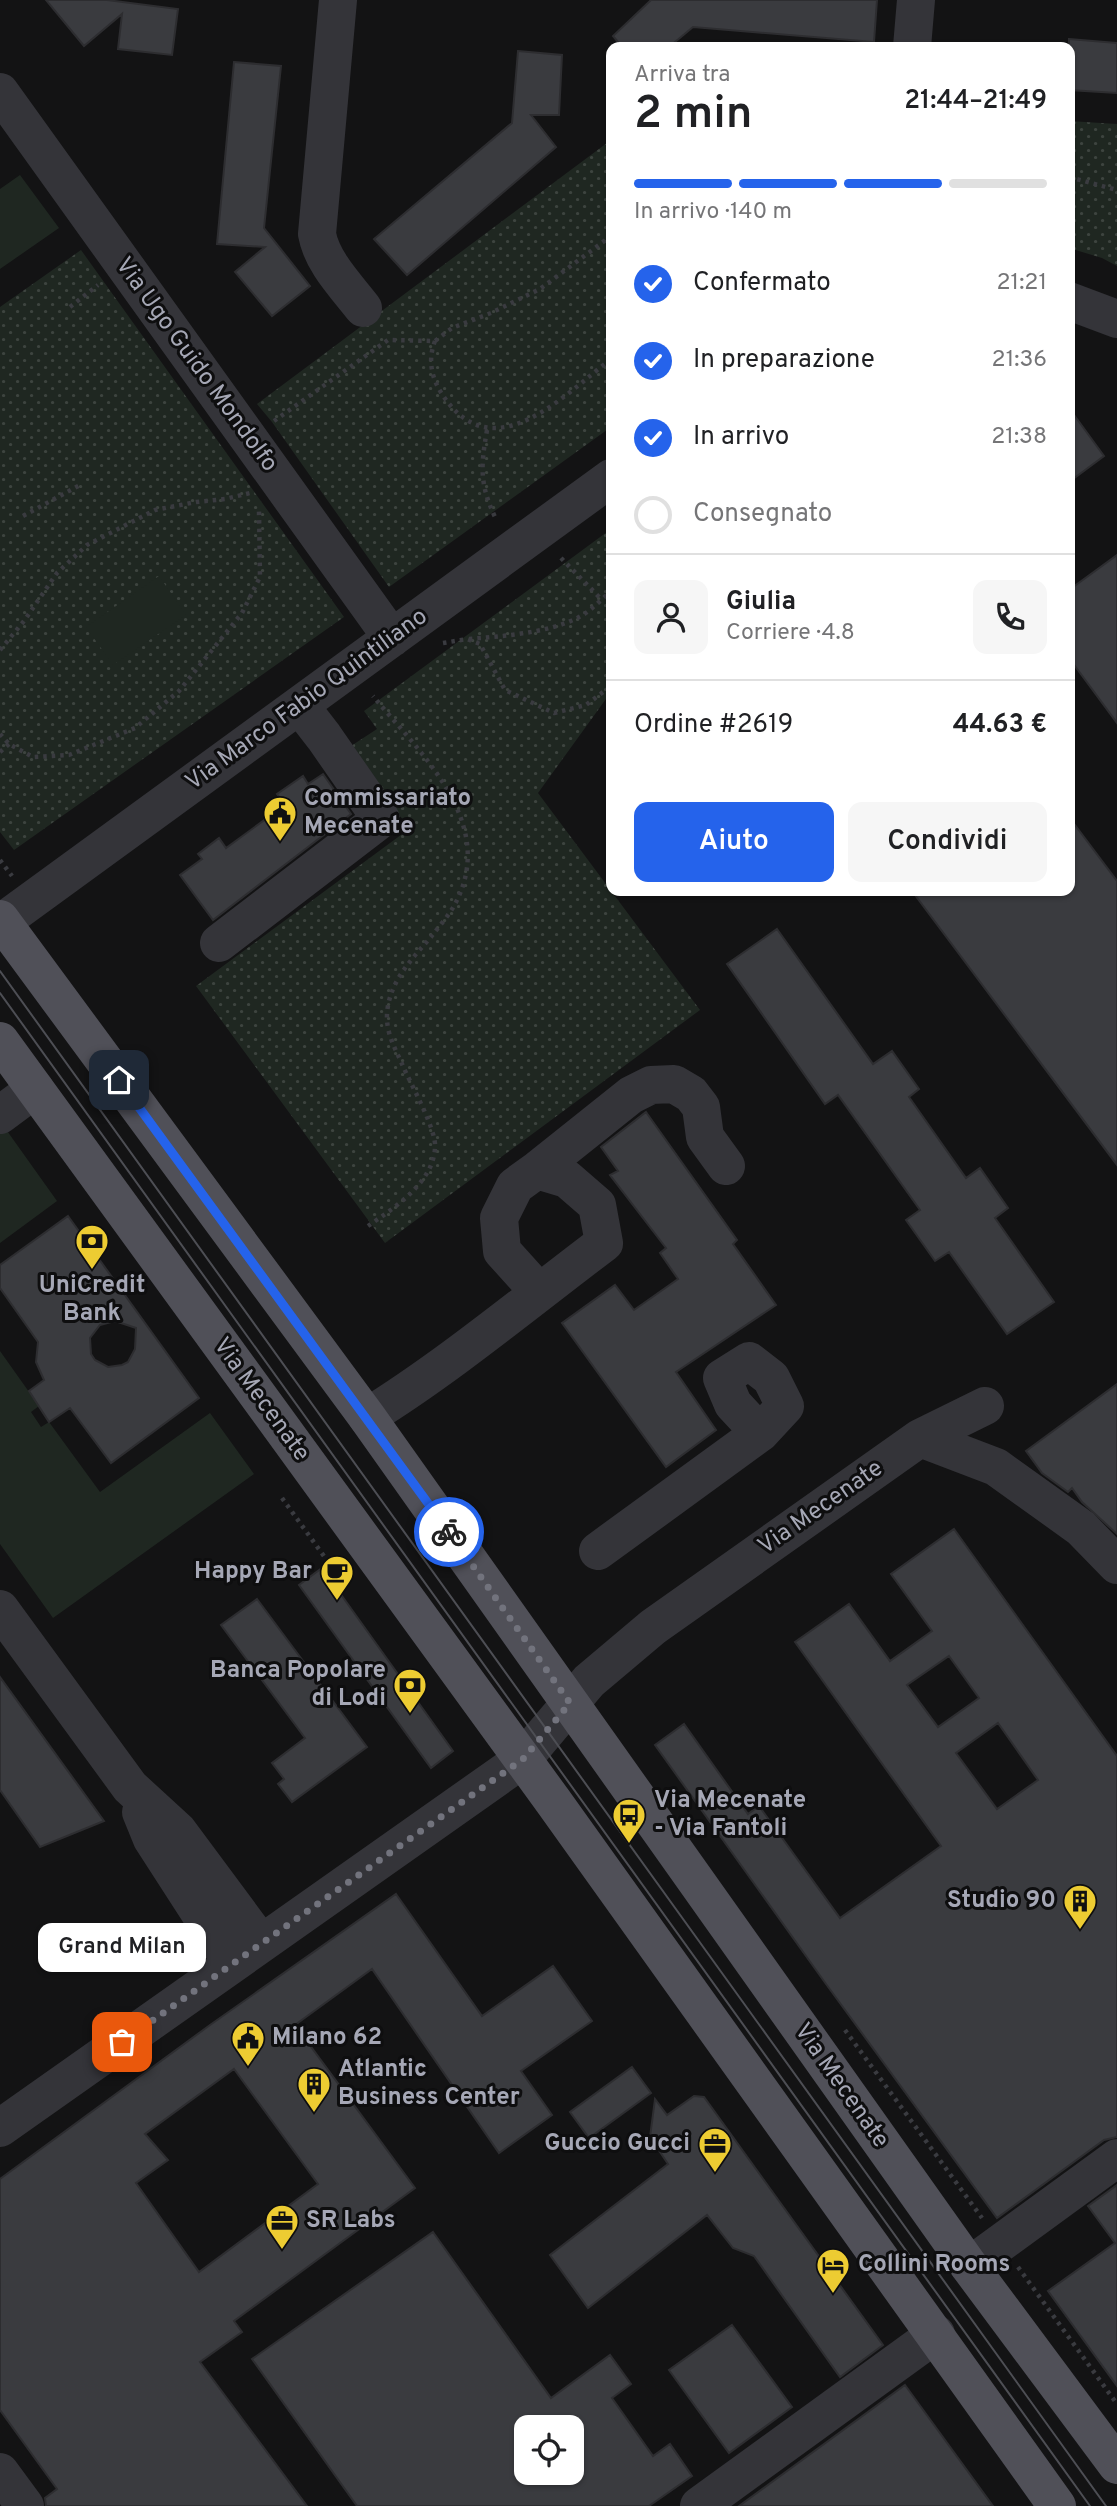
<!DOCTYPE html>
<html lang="it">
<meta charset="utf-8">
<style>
:root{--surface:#fff;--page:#f6f6f6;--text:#202124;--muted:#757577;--line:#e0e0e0;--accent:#2563eb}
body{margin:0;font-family:Overpass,sans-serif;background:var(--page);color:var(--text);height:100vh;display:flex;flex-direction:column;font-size:26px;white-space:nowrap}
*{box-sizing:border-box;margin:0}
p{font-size:23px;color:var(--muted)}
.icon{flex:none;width:38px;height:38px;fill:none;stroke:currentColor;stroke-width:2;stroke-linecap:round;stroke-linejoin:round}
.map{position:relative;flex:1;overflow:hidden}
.drawer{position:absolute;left:606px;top:42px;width:469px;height:854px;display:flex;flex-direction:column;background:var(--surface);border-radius:14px;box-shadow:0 2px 5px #0004}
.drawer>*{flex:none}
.controls{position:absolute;left:514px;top:2415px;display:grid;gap:14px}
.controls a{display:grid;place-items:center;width:70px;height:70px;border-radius:14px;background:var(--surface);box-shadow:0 2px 5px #0004;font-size:35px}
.pin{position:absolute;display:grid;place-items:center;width:60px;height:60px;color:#fff;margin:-30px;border-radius:14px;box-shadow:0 4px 10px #0006}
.courier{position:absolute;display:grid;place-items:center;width:70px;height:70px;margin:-35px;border:5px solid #2563eb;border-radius:50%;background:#fff;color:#222;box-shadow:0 2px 9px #0007}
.bubble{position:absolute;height:49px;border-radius:14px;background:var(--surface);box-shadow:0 2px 5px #0004;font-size:23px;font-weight:600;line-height:49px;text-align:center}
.headline em{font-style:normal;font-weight:600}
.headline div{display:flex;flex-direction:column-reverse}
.headline{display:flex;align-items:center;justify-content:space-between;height:119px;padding:0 28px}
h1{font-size:46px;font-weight:600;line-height:52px}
.bar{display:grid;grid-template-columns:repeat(4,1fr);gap:10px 7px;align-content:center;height:84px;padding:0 28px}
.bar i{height:9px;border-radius:5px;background:var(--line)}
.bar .selected{background:var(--accent)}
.bar p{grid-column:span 4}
.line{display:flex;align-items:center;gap:18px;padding:0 28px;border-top:2px solid var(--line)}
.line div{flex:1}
.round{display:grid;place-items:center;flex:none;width:74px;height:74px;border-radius:14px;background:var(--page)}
ol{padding:0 28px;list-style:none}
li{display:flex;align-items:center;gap:21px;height:77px}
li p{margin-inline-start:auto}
li .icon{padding:7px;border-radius:50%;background:var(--accent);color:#fff;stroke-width:4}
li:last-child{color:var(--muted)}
li i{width:38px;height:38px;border:4px solid var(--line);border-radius:50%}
.action{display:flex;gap:14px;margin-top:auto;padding:14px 28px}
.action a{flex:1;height:80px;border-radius:14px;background:var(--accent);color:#fff;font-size:28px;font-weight:600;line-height:80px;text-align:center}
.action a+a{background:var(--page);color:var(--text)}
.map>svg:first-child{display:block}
.park{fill:url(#park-dots)}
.garden{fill:#1f2721}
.building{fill:#3a3b3f;stroke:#2d2d30;stroke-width:2;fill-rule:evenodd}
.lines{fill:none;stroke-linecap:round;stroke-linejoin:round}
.path{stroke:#3a3b40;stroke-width:4.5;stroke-dasharray:3.5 5;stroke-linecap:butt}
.minor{stroke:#343439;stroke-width:38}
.major{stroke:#505058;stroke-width:38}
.tram{stroke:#4d4e54;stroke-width:2}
.done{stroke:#72737d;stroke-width:7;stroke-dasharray:0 12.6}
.route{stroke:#2563eb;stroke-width:9}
.labels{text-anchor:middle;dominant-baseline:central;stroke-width:6;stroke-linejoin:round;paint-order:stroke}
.street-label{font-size:24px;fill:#a5a7b5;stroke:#0e0e0f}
.poi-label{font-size:24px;font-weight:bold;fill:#a5a7b5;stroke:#0e0e0f;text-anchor:start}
</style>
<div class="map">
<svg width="1117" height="2506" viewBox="0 0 1117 2506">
<defs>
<pattern id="park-dots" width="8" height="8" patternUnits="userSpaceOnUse" patternTransform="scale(1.75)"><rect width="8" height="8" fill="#1f2721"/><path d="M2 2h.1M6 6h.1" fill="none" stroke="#3d443f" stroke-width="1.8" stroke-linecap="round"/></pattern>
</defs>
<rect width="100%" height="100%" fill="#131314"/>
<!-- park -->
<path class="park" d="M 1069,121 L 1117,124 L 1117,266 L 1102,258 L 1069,248 Z
M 611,140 L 611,427 L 389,587 L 272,422 L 257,404 Z
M 81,250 L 344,617 L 14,850 L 0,832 L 0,307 Z
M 611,529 L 611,692 L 538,793 L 700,1010 L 385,1243 L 196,986 L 409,829 L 351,746 L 377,729 L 364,711 Z"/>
<!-- garden -->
<path class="garden" d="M 20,175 L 59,228 L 0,269 L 0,189 Z
M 159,576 L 186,615 L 113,665 L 86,627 Z
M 5,1128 L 57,1201 L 0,1243 L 0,1132 Z
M 0,1351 L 39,1406 L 31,1412 L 41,1427 L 49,1422 L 100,1492 L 210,1413 L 254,1474 L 53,1618 L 0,1544 Z"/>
<!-- building -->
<path class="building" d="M 46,0 L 107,0 L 178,9 L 172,55 L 118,49 L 122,14 L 84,46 Z
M 651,0 L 877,0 L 874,42 L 693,27 L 669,47 L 622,47 L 613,36 Z
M 1069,39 L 1117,43 L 1117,93 L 1069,90 Z
M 518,51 L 562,55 L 559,115 L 531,115 L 556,147 L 407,275 L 374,239 L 512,123 Z
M 234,62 L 281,66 L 264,228 L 310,286 L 272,316 L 235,272 L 265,247 L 217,244 Z
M 1069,408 L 1104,456 L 1069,482 Z
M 1117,555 L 1117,723 L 1069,658 L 1069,590 Z
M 323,774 L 351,814 L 213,920 L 180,875 L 202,859 L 198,854 L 219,838 L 226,848 L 285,805 L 277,794 L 303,776 L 308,784 Z
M 1069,817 L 1117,881 L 1117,1165 L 912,891 L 1069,891 Z
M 777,929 L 873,1064 L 892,1051 L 919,1089 L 909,1097 L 966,1178 L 980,1168 L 1008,1208 L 995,1218 L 1054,1302 L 1007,1334 L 949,1252 L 935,1261 L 906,1220 L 920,1210 L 838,1095 L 825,1104 L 727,964 Z
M 646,1112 L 737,1240 L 733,1244 L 776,1305 L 676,1372 L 716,1430 L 666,1467 L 562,1323 L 615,1285 L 634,1310 L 678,1279 L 660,1253 L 666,1248 L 610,1175 L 618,1171 L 601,1147 Z
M 68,1216 L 199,1398 L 111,1463 L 70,1408 L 49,1422 L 29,1391 L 44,1380 L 36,1362 L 38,1342 L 0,1288 L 0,1265 ZM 115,1321 L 136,1328 L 135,1349 L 128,1362 L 122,1365 L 108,1367 L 95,1360 L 91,1354 L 90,1338 L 100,1325 Z
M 1117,1384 L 1117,1534 L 1082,1502 L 1072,1488 L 1068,1492 L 1042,1473 L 1026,1451 Z
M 954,1529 L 1117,1756 L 1117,2137 L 1104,2140 L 997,2218 L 826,1984 L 655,1745 L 684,1724 L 748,1814 L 759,1806 L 840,1918 L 941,1846 L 795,1642 L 849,1604 L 890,1661 L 932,1631 L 891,1574 ZM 949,1656 L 979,1698 L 938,1727 L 907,1685 ZM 998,1723 L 1038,1780 L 997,1809 L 956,1753 Z
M 322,1568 L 453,1751 L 431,1768 L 299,1585 Z
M 257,1599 L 367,1747 L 292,1802 L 278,1784 L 284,1779 L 272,1763 L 305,1738 L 221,1625 Z
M 0,1677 L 104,1821 L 40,1847 L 0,1790 Z
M 396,1894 L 482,2016 L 553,1966 L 592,2021 L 521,2071 L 552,2115 L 499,2153 L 372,1969 L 295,2025 L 415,2188 L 234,2321 L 242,2332 L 200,2362 L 307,2506 L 46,2506 L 45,2498 L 57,2489 L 0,2410 L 0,2179 L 210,2025 ZM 234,2069 L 318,2184 L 199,2272 L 136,2183 L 168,2160 L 145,2134 Z
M 632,2067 L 651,2093 L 589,2138 L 570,2112 Z
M 694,2096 L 704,2097 L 883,2345 L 840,2377 L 754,2256 L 733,2248 L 707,2215 L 588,2308 L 550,2255 L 668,2164 L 650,2137 L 655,2099 L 667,2115 Z
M 1117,2185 L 1117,2386 L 1048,2291 L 1115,2243 L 1088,2206 Z
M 433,2232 L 551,2398 L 610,2355 L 631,2384 L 612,2398 L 653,2456 L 670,2444 L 692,2476 L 649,2506 L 357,2506 L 252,2359 ZM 527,2427 L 572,2427 L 572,2473 L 527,2473 Z
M 732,2325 L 792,2407 L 729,2453 L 669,2370 Z
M 905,2385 L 993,2506 L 739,2506 Z"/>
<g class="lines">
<!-- path -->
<path class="path" d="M 1069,177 L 1117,190
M 70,307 L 98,285
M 435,341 C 427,361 432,380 444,397 C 494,470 563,396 611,359
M 274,421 L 388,340 L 435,341 L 452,328 L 491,313 L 540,289 L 611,236
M 487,430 C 481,465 479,483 495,517
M 23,516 L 80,485
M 561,558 L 601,599
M 469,639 C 503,636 551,633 581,616 C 592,610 601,599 611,592
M 443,643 L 467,639 L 480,644 L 505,690 L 554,713 L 586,705 L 611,686
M 0,650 L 24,621 L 57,573 L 87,545 L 155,510 L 196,502 L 225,499 L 250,493
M 0,734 L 9,744 L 33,757 L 69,755 L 135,728 L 179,691 L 242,613 L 260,577 L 259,511
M 0,752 L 9,744
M 0,860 L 12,876
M 368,1226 C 394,1208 433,1183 435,1148 C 437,1130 410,1083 402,1064 C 395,1048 386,1033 387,1014 C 389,982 411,960 431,937 C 440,925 452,912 458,898 C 495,819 418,751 373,696
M 282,1498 L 339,1577
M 845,2030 L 982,2218
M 1018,2267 L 1117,2404"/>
<!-- minor -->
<path class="minor" d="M 338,0 L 317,234 C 322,262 346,286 363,308
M 912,47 L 916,0
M 0,92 L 392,638
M 1069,301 L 1117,319
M 2,922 L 611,478
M 219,943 L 381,819 L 324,737 L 300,706
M 0,1115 L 35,1089
M 537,1170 L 631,1095 L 651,1085 L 674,1084 L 691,1094 L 701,1107 L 705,1137 L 726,1166
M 367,1417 C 448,1367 527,1301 604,1243 L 597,1205 L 567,1179 L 537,1170 L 515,1186 L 499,1218 L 502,1251 L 539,1292
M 920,1438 L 996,1467 L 1081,1528 L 1117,1565
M 598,1551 L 760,1433 L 785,1406 L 771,1378 L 749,1361 L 722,1378 L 733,1404 L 760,1433
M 0,1609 L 130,1787 L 178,1831 L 261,1943
M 141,1812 L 152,1839 L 232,1963
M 0,2128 L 523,1759 L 589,1681 L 653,1627 L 920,1438 L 985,1406
M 969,2266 L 1117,2158
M 0,2472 L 25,2506
M 699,2506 L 936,2334"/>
<!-- major -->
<path class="major" d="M 0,919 L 367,1417 L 969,2266 L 1117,2465
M 0,1041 L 553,1801 L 1057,2506"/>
<!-- tram -->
<path class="tram" d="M 0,971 L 1106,2506
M 0,993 L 1090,2506"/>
</g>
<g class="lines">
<!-- done -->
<path class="done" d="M 122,2042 L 523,1759 L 570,1703 L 449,1532"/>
<!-- route -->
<path class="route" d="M 119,1080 L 449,1532"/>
</g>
<!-- icons -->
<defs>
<symbol id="civic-pin" viewBox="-11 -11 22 30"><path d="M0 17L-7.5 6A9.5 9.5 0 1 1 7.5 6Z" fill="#edcc32" stroke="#0e0e0f"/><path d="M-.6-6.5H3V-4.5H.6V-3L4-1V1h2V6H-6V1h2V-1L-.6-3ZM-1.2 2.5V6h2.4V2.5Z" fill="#111"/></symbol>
<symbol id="bank-pin" viewBox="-11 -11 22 30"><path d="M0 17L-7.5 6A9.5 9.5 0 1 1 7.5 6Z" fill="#edcc32" stroke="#0e0e0f"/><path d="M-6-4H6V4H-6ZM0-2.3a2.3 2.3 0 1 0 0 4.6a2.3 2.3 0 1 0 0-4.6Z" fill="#111"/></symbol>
<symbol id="cafe-pin" viewBox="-11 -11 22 30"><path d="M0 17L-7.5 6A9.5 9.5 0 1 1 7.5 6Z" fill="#edcc32" stroke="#0e0e0f"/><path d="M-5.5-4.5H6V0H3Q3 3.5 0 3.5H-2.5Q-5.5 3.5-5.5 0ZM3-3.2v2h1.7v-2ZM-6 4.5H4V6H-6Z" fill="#111"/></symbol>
<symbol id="bus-pin" viewBox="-11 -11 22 30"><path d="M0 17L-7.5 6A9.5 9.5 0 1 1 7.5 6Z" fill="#edcc32" stroke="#0e0e0f"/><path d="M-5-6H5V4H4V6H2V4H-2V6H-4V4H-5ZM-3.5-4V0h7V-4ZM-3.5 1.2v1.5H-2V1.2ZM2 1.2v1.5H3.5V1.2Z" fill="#111"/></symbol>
<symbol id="building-pin" viewBox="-11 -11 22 30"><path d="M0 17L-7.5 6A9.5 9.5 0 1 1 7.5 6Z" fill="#edcc32" stroke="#0e0e0f"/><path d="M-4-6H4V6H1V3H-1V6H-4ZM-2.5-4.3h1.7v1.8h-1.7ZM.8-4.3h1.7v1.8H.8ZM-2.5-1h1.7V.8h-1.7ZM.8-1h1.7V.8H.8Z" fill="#111"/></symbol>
<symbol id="office-pin" viewBox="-11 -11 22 30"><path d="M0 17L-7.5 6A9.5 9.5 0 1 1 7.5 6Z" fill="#edcc32" stroke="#0e0e0f"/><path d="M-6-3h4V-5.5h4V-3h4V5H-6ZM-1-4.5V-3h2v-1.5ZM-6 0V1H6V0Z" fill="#111"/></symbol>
<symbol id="hotel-pin" viewBox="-11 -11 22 30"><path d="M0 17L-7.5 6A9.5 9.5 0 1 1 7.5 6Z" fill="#edcc32" stroke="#0e0e0f"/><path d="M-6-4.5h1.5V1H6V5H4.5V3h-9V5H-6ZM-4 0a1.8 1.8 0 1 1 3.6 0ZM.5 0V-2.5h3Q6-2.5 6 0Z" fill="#111"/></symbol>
</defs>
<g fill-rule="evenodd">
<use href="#civic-pin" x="261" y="794" width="38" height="52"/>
<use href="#bank-pin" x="73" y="1222" width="38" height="52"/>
<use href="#cafe-pin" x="318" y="1553" width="38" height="52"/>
<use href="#bank-pin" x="391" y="1666" width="38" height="52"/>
<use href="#bus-pin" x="610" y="1796" width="38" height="52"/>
<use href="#building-pin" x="1061" y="1882" width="38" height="52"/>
<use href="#civic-pin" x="229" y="2019" width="38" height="52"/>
<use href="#building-pin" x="295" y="2065" width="38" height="52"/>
<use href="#office-pin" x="696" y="2125" width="38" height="52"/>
<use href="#office-pin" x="263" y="2202" width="38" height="52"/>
<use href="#hotel-pin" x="814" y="2246" width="38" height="52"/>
</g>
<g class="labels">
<!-- street labels -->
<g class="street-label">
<text transform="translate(196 365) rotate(54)">Via Ugo Guido Mondolfo</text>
<text transform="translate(307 700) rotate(-36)">Via Marco Fabio Quintiliano</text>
<text transform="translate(261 1400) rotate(54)">Via Mecenate</text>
<text transform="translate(821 1508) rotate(-35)">Via Mecenate</text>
<text transform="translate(841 2086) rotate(55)">Via Mecenate</text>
</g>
<!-- poi labels -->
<g class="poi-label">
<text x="304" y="799">Commissariato<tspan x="304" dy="28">Mecenate</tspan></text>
<text x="92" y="1286" text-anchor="middle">UniCredit<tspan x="92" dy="28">Bank</tspan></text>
<text x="312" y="1572" text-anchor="end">Happy Bar</text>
<text x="386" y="1671" text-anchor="end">Banca Popolare<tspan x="386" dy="28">di Lodi</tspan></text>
<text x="654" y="1801">Via Mecenate<tspan x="654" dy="28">- Via Fantoli</tspan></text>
<text x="1056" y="1901" text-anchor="end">Studio 90</text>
<text x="272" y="2038">Milano 62</text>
<text x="338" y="2070">Atlantic<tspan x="338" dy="28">Business Center</tspan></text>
<text x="690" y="2144" text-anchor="end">Guccio Gucci</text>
<text x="306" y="2221">SR Labs</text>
<text x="858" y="2265">Collini Rooms</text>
</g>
</g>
</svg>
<div class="controls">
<a><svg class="icon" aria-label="locate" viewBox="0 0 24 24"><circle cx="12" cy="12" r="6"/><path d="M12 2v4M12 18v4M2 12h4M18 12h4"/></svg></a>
</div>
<div class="pin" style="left:122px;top:2042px;background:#ea580c"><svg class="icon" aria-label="bag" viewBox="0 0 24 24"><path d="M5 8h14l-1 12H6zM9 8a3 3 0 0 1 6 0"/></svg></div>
<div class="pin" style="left:119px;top:1080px;background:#1f2937"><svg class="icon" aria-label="home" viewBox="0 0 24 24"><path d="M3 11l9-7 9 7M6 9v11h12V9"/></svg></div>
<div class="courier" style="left:449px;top:1532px"><svg class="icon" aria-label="bike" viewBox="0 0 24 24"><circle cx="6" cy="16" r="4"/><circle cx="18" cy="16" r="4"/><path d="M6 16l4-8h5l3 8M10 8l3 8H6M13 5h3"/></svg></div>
<div class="bubble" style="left:38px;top:1923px;width:168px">Grand Milan</div>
<section class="drawer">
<div class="headline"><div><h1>2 min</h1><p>Arriva tra</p></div><em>21:44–21:49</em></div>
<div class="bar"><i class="selected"></i><i class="selected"></i><i class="selected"></i><i></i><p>In arrivo · 140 m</p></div>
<ol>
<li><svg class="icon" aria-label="check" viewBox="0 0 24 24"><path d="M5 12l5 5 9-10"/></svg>Confermato<p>21:21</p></li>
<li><svg class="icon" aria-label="check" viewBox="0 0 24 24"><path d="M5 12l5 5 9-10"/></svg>In preparazione<p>21:36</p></li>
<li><svg class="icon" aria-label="check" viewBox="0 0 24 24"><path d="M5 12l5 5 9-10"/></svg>In arrivo<p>21:38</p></li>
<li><i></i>Consegnato</li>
</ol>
<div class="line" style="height:126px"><a class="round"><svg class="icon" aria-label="person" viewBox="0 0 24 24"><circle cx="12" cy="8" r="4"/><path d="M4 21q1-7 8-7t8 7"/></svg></a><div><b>Giulia</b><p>Corriere · 4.8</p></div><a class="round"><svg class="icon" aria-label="phone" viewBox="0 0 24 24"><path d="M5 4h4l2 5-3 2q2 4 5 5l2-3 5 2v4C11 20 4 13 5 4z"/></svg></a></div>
<div class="line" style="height:91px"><div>Ordine #2619</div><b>44.63 €</b></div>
<div class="action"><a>Aiuto</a><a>Condividi</a></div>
</section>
</div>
